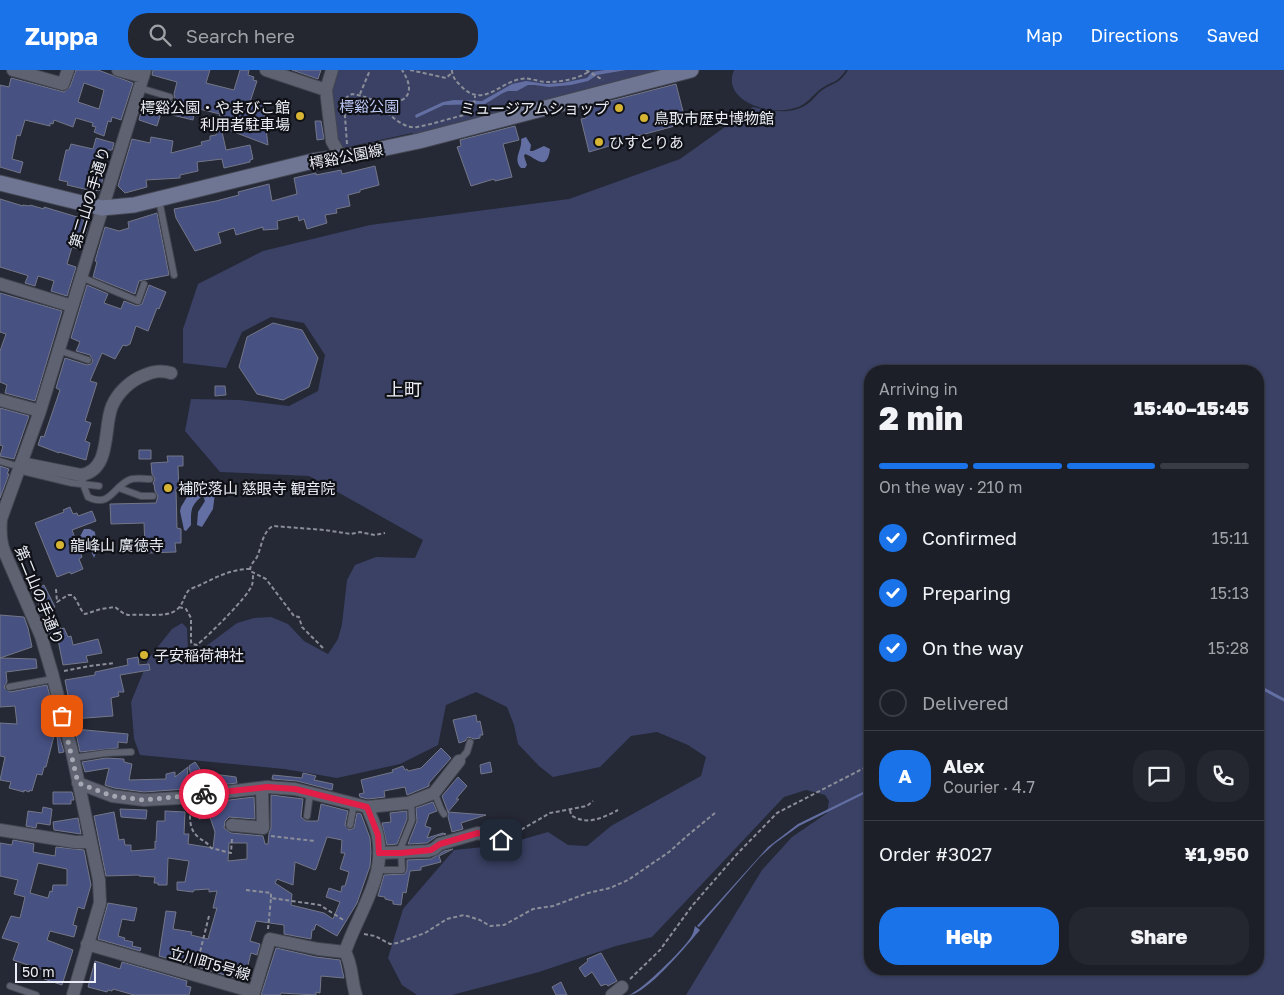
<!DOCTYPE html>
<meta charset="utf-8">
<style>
:root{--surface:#1c1e28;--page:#252730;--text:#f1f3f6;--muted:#a0a2a8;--line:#3a3c45;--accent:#1a73e8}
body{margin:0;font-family:"Golos Text","Noto Sans JP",sans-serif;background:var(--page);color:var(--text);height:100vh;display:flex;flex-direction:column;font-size:19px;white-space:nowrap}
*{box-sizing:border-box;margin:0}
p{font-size:16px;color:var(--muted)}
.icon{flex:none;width:28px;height:28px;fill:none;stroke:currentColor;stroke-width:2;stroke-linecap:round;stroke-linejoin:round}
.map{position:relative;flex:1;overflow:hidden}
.details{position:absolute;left:864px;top:295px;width:400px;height:610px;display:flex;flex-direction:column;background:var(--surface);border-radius:20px;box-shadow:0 1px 4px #0004,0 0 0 1px var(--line)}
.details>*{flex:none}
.scale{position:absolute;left:15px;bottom:12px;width:81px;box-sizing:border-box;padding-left:5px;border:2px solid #eaedf5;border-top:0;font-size:14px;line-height:18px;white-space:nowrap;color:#eaedf5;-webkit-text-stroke:4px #101117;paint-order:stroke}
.pin{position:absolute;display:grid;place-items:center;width:42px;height:42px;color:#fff;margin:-21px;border-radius:10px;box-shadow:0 2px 8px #0006}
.courier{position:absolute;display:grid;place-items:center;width:50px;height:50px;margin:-25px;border:4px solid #e11d48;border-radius:50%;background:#fff;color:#222;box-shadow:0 1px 6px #0007}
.summary em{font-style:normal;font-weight:800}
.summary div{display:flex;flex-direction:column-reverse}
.summary{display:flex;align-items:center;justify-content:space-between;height:85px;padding:0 15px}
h1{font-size:32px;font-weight:800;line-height:38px}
.bar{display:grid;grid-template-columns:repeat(4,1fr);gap:8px 5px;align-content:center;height:60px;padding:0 15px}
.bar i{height:6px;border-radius:4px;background:var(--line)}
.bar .active{background:var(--accent)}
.bar p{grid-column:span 4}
.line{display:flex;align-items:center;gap:12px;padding:0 15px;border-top:1px solid var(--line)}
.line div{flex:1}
.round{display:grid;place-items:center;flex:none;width:52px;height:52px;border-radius:20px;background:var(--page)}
ol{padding:0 15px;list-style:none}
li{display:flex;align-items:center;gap:15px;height:55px}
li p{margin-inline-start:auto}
li .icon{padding:5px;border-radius:50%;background:var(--accent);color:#fff;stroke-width:4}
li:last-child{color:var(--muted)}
li i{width:28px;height:28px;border:2px solid var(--line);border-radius:50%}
.primary-button{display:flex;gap:10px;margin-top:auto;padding:10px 15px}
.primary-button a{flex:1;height:58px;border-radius:20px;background:var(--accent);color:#fff;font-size:20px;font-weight:800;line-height:58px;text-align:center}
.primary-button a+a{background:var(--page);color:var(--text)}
header{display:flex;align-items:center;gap:30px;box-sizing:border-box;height:70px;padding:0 25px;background:var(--accent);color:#fff}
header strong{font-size:24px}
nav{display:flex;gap:28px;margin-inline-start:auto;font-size:18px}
.search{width:350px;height:45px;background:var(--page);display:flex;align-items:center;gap:12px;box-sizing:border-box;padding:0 18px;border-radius:20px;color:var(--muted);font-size:19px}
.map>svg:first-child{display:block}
.green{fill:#3a4164;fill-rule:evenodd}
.water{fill:#636fa2}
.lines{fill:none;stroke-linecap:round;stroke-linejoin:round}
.stream{stroke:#636fa2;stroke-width:3}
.building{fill:#475182;stroke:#737787;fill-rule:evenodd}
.lane-casing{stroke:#434651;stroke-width:8}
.street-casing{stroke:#434651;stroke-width:14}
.secondary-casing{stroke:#434651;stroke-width:17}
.path{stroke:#8b8e99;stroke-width:2;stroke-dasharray:4 2.5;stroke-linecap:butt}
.lane{stroke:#5e6271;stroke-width:6}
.street{stroke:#5e6271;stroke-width:12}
.secondary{stroke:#6f7694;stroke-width:15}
.done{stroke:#a5a8b2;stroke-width:5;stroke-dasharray:0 9}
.route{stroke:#e11d48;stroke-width:6}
.poi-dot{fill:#d6b534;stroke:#101117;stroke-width:2}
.labels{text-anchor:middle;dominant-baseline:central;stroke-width:4.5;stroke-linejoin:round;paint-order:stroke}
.park-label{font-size:15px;fill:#bcc8f6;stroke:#101117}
.poi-label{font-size:15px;fill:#eaedf5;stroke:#101117;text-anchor:start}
.street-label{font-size:15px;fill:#eaedf5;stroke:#101117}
.quarter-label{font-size:18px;fill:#eaedf5;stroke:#101117}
</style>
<header>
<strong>Zuppa</strong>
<div class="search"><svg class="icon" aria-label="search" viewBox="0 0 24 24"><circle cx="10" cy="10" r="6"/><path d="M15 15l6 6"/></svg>Search here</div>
<nav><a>Map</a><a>Directions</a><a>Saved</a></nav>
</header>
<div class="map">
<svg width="1284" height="925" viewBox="0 0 1284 925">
<rect width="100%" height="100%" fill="#252835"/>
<!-- green -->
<path class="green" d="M 337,0 L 667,0 L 416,66 L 412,63 L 343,78 L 337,70 L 331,19 Z
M 734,0 L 846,0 C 836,14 835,10 822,18 C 811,26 807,36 791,39 C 769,45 721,31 734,0 Z
M 848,0 L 1284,0 L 1284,925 L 686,925 L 762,800 L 792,767 L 827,743 L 829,731 L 825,725 L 806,720 L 784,727 L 652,867 L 616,876 L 539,902 L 452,925 L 417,925 L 402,915 L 388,888 L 403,839 L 454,780 L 503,775 L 548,762 L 568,775 L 587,776 L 611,756 L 701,706 L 706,687 L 688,675 L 657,662 L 631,666 L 600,697 L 553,707 L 539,696 L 518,674 L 514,655 L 507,637 L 476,622 L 446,635 L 438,675 L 400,694 L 337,708 L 284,699 L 140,685 L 134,669 L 131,632 L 149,588 L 172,559 L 182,553 L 187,558 L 188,581 L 197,583 L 237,553 L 254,548 L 271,547 L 288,554 L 304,571 L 328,584 L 338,569 L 342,554 L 347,510 L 355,495 L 376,487 L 415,488 L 423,470 L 309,406 L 220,402 L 185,361 L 191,329 L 240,330 L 289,336 L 318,321 L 325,285 L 304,253 L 271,247 L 242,262 L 226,298 L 183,293 L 183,259 L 198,214 L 263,181 L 370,155 L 569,129 L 680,89 L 753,37 C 772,41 793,46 810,32 C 815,28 818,22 824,19 C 837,11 839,14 848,0 ZM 870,301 L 1258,301 L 1258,899 L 870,899 Z"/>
<!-- water -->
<path class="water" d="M 605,0 L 626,0 L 597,5 L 588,11 L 571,15 L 549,17 L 535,15 L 528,15 L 517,21 L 508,21 L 503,23 L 485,34 L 444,35 L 416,48 L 415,45 L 443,32 L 454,30 L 482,31 L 512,14 L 526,11 L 546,14 L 562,13 L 587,8 L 592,2 Z
M 526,67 L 531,75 L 530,81 L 533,81 L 544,76 L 550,79 C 547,104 534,86 525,84 L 524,86 L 527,95 L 525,98 L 521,98 C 512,89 523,79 521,69 Z
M 207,414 L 215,423 L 213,439 L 202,457 L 197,455 L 198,442 L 205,431 L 203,426 L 202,426 C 190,437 191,440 191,455 L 186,461 L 184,460 L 180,441 L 181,437 L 194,415 Z
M 84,459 L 90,459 L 95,462 L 97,481 L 94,488 L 89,477 L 78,470 Z
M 867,720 L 868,722 L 799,756 L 774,774 L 759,788 L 699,857 L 697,856 L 768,777 L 798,754 Z
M 695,856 L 700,860 C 688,874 646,925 629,925 C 642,920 683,880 691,867 C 693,864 694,860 695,856 Z"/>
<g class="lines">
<!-- stream -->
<path class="stream" d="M 1258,616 L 1284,630"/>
</g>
<!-- building -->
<path class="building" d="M 76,0 L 98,0 L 133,13 L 121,50 L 112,47 L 111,52 L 108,51 L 104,66 L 94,62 L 96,57 L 92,56 L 93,53 L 76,48 L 73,57 L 54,50 L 53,54 L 50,53 L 50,56 L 25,50 L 20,66 L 17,65 L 12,89 L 23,92 L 20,103 L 0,97 L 0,15 L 9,17 L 11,8 L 64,22 L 70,17 ZM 84,13 L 104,20 L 99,39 L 78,32 Z
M 153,0 L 210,0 L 206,13 L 234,20 L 240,0 L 249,0 L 248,5 L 254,7 L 253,10 L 257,11 L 249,35 L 263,33 L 268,75 L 221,57 L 226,80 L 250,75 L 253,89 L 250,90 L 250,92 L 224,98 L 222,89 L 197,92 L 198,101 L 180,105 L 180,108 L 146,110 L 147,117 L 125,123 L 118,116 L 132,69 L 150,73 L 151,67 L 173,71 L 171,83 L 202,75 L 201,72 L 210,70 L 210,66 L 216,65 L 222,47 L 219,46 L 220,44 L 195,38 L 193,50 L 168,44 L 171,32 L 175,28 L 174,24 L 177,12 L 152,5 Z
M 292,0 L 321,0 L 318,9 Z
M 676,14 L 686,53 L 615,72 L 616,74 L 589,82 L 581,49 L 586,48 L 583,38 Z
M 142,38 L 161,43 L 157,56 L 139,50 Z
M 315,51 L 321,51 L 324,69 L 317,70 Z
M 515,56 L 519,70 L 503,74 L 512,107 L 495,111 L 494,109 L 471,116 L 457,77 L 461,76 L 460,70 Z
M 96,68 L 114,73 L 112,80 L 105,80 L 98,107 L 103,108 L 100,120 L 93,121 L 67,115 L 68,112 L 59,110 L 66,80 L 69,80 L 71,74 L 93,79 Z
M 375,96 L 379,115 L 360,120 L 360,122 L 348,125 L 350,136 L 336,139 L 337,143 L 325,145 L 327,153 L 307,159 L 304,149 L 299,151 L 298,146 L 277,151 L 278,159 L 263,160 L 263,157 L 236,165 L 234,158 L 218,163 L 221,173 L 195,181 L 176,148 L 174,139 L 216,131 L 239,125 L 238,122 L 269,114 L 272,131 L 297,124 L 294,108 L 316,103 L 316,105 L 341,100 L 342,104 Z
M 0,129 L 23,136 L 23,135 L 29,136 L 30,135 L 44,139 L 44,137 L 84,149 L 83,155 L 88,156 L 81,180 L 72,177 L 67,194 L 76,197 L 67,226 L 51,221 L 54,211 L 38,206 L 35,216 L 25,213 L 28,206 L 26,205 L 0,197 Z
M 157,143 L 169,205 L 139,211 L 135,224 L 93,207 L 97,192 L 95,191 L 105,157 L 119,161 L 129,158 L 128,152 Z
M 87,215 L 108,224 L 104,233 L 121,239 L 124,231 L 137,236 L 142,234 L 149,215 L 166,222 L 159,239 L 157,238 L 148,261 L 136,256 L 130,274 L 126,276 L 123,275 L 115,289 L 102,283 L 90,311 L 97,313 L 85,351 L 91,353 L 85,371 L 90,373 L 86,390 L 59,382 L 59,383 L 38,375 L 41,366 L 44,367 L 60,320 L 56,318 L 65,288 L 87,295 L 91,294 L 93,291 L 90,285 L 76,281 L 80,272 L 71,268 Z
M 0,223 L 62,241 L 35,331 L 5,323 L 7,315 L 0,312 L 0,281 L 6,264 L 0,262 Z
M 273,253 L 302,260 L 318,288 L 309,317 L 283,330 L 257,324 L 239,297 L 247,267 Z
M 215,316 L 225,316 L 226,325 L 215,326 Z
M 0,338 L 29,346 L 14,389 L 0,386 L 3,376 L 0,375 Z
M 139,380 L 151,380 L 151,389 L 139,389 Z
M 167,386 L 183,386 L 183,396 L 178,396 L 179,419 L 176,419 L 177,458 L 181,459 L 181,473 L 175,473 L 176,482 L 147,483 L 146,475 L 145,476 L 144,453 L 111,454 L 110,434 L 156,433 L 158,426 L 155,421 L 154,414 L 153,414 L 155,409 L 152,404 L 151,393 L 168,392 Z
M 0,396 L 9,399 L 7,404 L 9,404 L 0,428 Z
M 70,437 L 73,444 L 77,443 L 78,446 L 92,441 L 96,451 L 72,460 L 82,487 L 79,489 L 83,499 L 71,504 L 70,502 L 57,507 L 35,453 L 64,442 L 63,440 Z
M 38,514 L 40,517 L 44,515 L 55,537 L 52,538 L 61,559 L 64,558 L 68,567 L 71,566 L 73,575 L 98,569 L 102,583 L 86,586 L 88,592 L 63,595 L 57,565 L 50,567 L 43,538 L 40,538 L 36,525 L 33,525 L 30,517 Z
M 0,545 L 24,547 L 28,558 L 32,577 L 0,588 L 36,589 L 37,598 L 6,602 L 7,612 L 5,615 L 4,618 L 10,622 L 47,615 L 57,654 L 56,658 L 57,658 L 64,682 L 59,683 L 56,658 L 46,697 L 44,697 L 42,705 L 37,704 L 32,721 L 30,720 L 29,722 L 24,720 L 24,722 L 9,718 L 11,712 L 0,710 L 5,687 L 0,686 L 0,653 L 17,654 L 15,636 L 0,637 Z
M 138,587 L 139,595 L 149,594 L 150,600 L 120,605 L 124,622 L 118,622 L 119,626 L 111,628 L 113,646 L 72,649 L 68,631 L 69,631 L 65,610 L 95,605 L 95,602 L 128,595 L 127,589 Z
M 476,645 L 477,652 L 480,651 L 483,665 L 480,665 L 480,668 L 474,669 L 468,667 L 465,671 L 459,673 L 453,650 Z
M 75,659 L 128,664 L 127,673 L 118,672 L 118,678 L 80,682 Z
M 441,678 L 451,688 L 429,713 L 429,716 L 407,725 L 405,717 L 384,721 L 385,727 L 368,729 L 360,727 L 359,724 L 364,723 L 361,710 L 393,702 L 392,700 L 403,696 L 405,700 L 407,699 L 408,701 L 421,698 Z
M 106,688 L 124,689 L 124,692 L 132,694 L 129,710 L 166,709 L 166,704 L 175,702 L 175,707 L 188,697 L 186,719 L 144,722 L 114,718 L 105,715 L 109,698 L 85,702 L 82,692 Z
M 195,692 L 204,705 L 213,704 L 236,707 L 237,713 L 193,718 L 189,696 Z
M 490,692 L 492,702 L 481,704 L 480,695 Z
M 303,703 L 316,706 L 314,710 L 333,714 L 332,720 L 297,711 L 272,709 L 273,705 L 302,708 Z
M 458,707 L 467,716 L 456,729 L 459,729 L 448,742 L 442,726 Z
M 53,722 L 72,722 L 74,730 L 71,730 L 71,734 L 53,734 Z
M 271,725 L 303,729 L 301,747 L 306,751 L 318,751 L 321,734 L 348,741 L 345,755 L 349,760 L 354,758 L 357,743 L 361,744 L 370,768 L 371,782 L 370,796 L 357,833 L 337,866 L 316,854 L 314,860 L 312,860 L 311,869 L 284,864 L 284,855 L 256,851 L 250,871 L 260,874 L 257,885 L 251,883 L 246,903 L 251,905 L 249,912 L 159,886 L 166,841 L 176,842 L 173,859 L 192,862 L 191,865 L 208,869 L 217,838 L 213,838 L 217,821 L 209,822 L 209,819 L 194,820 L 193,822 L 177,820 L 177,812 L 185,812 L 189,791 L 168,788 L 167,815 L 158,815 L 158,813 L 154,813 L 155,807 L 139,806 L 139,805 L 106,806 L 94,746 L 114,742 L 119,770 L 124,769 L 125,775 L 131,775 L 131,781 L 155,779 L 155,771 L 156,772 L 157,751 L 165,751 L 165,741 L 185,742 L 184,764 L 189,764 L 188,774 L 213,778 L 215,762 L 210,747 L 199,749 L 196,734 L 254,727 L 255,749 L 229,747 L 225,751 L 224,758 L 231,763 L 263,766 L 265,774 L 268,774 L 269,763 L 271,758 ZM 327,767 L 342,770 L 341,783 L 345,783 L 340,799 L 349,802 L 345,816 L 342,816 L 341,822 L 329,818 L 326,827 L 340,832 L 333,849 L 324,843 L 291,835 L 292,824 L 275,813 L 277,809 L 293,815 L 295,792 L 315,800 L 316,799 ZM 229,773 L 247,773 L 247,789 L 228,791 Z
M 433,732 L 437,741 L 429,744 L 425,756 L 431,758 L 427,768 L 443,763 L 446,764 L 437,766 L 427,773 L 408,774 L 417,751 L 416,738 Z
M 43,737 L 52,739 L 50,755 L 37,753 L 36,758 L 26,756 L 28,741 L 42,743 Z
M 120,739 L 147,740 L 146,749 L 121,747 Z
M 407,741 L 407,749 L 397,774 L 387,775 L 382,753 L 391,752 L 390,743 Z
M 448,742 L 486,745 L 461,753 L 463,759 L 452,762 L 448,747 Z
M 78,748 L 81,764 L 54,760 L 53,752 Z
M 13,770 L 34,774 L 33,782 L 55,786 L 56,777 L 84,780 L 91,815 L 84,839 L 78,837 L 73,855 L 77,856 L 74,867 L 50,861 L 47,870 L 73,880 L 62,915 L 44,909 L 46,901 L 13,890 L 19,873 L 2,868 L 11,846 L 20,848 L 25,827 L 14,824 L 18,810 L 0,806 L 0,773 L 12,775 ZM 38,793 L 67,799 L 67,815 L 53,815 L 52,822 L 50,821 L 48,828 L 30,823 Z
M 453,779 L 439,786 L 441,792 L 421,797 L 421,800 L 410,801 L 406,823 L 403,822 L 401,835 L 393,834 L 393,831 L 385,829 L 385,827 L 378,826 L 384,805 L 405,804 L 407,800 L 407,790 L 431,789 L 444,781 Z
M 108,833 L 137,838 L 134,851 L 122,849 L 118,866 L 125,868 L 124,870 L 133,872 L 132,876 L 141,878 L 140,881 L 98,869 Z
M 276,878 L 316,887 L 340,890 L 344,908 L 321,906 L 320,923 L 316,922 L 316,925 L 281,923 L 280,925 L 261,925 Z
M 601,883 L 617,911 L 608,916 L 606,914 L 601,916 L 592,902 L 585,907 L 579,898 L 588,891 L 587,889 Z
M 95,891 L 120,899 L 122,892 L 187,911 L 186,916 L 191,917 L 189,925 L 134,925 L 113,919 L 112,921 L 108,920 L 107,922 L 88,917 Z
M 561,912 L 567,925 L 556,925 L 552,917 Z"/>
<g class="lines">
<defs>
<path id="lane" d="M 140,18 L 170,27
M 159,130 L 174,205
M 81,207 L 138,231 L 144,214
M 58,280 L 88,290
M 0,391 L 20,397
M 18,400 L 72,413 L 99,416
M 83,404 L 83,414 L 88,427 C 110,438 113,417 129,410 C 135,407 143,409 150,409
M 119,418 L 141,426 L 153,426
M 9,617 L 53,609
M 73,688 L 106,683 L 131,682
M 459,691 L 467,682 L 470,672
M 434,723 C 438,729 439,738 444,744
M 307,746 L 310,723
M 350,755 L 354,734
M 377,800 L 402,800 L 401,777 L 412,750 L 411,732
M 10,916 L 36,925"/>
<path id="street" d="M 13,0 L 63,14 L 68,0
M 118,0 L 143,7
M 266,0 L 326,20 L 332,0
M 326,20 L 332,71 L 341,87
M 0,214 L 72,236
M 0,330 L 40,341
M 21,393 L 81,405 C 112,400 103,357 112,336 C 118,322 131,310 145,305 C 154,301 161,300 171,303
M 78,713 L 112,726 L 144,730 L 179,728 L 267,717 L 295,719 L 367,737 C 371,747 376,756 378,767 C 386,808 357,845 345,882 C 353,896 351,911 356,925
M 367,737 L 408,733 L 434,723 L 459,691
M 232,755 L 263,758 L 262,718
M 0,760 L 75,772 L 91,772
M 379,783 L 428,781 L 434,779 L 440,774 L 478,763 L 501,770
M 87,874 L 254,922 L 270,869 L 318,879 L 345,882
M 73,925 L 100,833 L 99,810 L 72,682 L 52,603 L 41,566 L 4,481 C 0,470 0,460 1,449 L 40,341 L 145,0
M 612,925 L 622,917"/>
<path id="secondary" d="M 0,113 L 102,138 L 134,135 L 313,91 L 348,86 L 419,71 L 691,0"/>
</defs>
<!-- lane casing -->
<use href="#lane" class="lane-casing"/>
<!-- street casing -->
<use href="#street" class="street-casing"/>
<!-- secondary casing -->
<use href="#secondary" class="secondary-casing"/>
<!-- path -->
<path class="path" d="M 410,0 L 446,8 L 452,3
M 452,0 C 452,7 456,11 461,16 C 482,38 498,14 520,9 C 530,7 538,12 547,12 C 560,12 578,9 588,2
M 586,0 L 603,10
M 360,24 L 370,0
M 381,31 C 384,43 405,60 417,57 C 433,54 448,49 464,45 C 471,41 475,35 475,26
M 347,74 L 344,33 L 347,27 L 352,24 C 361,25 369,29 378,31 C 405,37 418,24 402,0
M 56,519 L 57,532 L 68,525 L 72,525 C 78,530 79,539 85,544 L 101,539 L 115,537 L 123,543 L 128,545 C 140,544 167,547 175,541 C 183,536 183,528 188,521 C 190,519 195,517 198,516 C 215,508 230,499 250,499
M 179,537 L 186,539 L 191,548 L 191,572 L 192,574 L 197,575 C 208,566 248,527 252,515 C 253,512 253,507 253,503
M 323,578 L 302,557 L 299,547 L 294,546 L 266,509 L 250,501 C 250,494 254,492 257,487 C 262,476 262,462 273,456 L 325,460 L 351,464 L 360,462 L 375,465 L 385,463
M 64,601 L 90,596 L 115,593
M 190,739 C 190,749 189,759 198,767 C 204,772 205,770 211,778 L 231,783 L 232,768
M 570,740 L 571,745 C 586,756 603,748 618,740
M 271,766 L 315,771
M 510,766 L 550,743 L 587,736 L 593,731
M 246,820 L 271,823 L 271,828
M 268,859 L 271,828 L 320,835 L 345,851
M 364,864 L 375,866 L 390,874 L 397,873 L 425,863 L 447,849 L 464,845 L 480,850 L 490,856 L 504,855 L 533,839 L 553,836 L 588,823 L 610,818 L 628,810 L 669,782 L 688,765 L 715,743
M 197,894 L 209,846
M 630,909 L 660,880 L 692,836 L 737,784 L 777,743 L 870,695"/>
<!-- lane -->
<use href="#lane" class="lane"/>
<!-- street -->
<use href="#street" class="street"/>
<!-- secondary -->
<use href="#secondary" class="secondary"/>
</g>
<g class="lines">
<!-- done -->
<path class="done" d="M 62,646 L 78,713 L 112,726 L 144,730 L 204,724"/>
<!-- route -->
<path class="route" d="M 204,724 L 267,717 L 295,719 L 367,737 L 378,765 L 379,783 L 401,783 L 431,780 L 440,774 L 478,763 L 501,770"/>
</g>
<!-- markers -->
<g class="poi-dot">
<circle cx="619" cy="38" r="5"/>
<circle cx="300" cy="46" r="5"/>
<circle cx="644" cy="48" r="5"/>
<circle cx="599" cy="72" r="5"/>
<circle cx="168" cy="418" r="5"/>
<circle cx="60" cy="475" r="5"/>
<circle cx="144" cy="585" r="5"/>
</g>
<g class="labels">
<!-- park labels -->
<g class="park-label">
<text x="369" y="36">樗谿公園</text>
</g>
<!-- poi labels -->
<g class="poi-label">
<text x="290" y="37" text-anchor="end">樗谿公園・やまびこ館<tspan x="290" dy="17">利用者駐車場</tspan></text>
<text x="609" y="38" text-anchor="end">ミュージアムショップ</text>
<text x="654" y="48">鳥取市歴史博物館</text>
<text x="609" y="72">ひすとりあ</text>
<text x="178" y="418">補陀落山 慈眼寺 観音院</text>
<text x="70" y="475">龍峰山 廣徳寺</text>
<text x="154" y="585">子安稲荷神社</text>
</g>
<!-- street labels -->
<g class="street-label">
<text transform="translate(346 86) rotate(-11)">樗谿公園線</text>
<text transform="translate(89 127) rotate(-73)">第二山の手通り</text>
<text transform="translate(40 525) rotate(68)">第二山の手通り</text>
<text transform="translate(210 893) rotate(16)">立川町5号線</text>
</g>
<!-- quarter labels -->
<g class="quarter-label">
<text x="404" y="319">上町</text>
</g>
</g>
</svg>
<div class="scale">50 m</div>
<div class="pin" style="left:62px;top:646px;background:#ea580c"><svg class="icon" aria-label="bag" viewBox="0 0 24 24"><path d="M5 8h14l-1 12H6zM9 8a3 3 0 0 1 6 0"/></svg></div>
<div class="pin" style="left:501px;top:770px;background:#1f2937"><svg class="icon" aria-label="home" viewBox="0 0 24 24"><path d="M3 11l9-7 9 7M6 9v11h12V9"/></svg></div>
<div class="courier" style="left:204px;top:724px"><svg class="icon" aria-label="bike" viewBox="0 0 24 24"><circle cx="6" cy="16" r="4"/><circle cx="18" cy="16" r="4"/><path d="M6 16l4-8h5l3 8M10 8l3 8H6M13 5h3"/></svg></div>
<section class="details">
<div class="summary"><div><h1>2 min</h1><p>Arriving in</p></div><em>15:40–15:45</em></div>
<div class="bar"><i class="active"></i><i class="active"></i><i class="active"></i><i></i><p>On the way · 210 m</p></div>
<ol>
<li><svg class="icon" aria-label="check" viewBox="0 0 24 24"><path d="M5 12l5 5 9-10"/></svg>Confirmed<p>15:11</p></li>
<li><svg class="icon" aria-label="check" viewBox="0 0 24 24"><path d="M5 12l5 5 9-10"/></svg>Preparing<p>15:13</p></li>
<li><svg class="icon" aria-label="check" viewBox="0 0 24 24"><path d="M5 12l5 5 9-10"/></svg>On the way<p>15:28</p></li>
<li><i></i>Delivered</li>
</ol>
<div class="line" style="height:90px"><b class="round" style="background:var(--accent);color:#fff">A</b><div><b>Alex</b><p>Courier · 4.7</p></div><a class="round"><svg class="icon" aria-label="chat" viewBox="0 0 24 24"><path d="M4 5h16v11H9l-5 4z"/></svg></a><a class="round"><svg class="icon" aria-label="phone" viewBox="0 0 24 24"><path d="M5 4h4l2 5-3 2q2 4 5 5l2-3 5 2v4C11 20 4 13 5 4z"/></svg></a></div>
<div class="line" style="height:65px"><div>Order #3027</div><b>¥1,950</b></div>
<div class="primary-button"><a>Help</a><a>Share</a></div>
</section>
</div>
